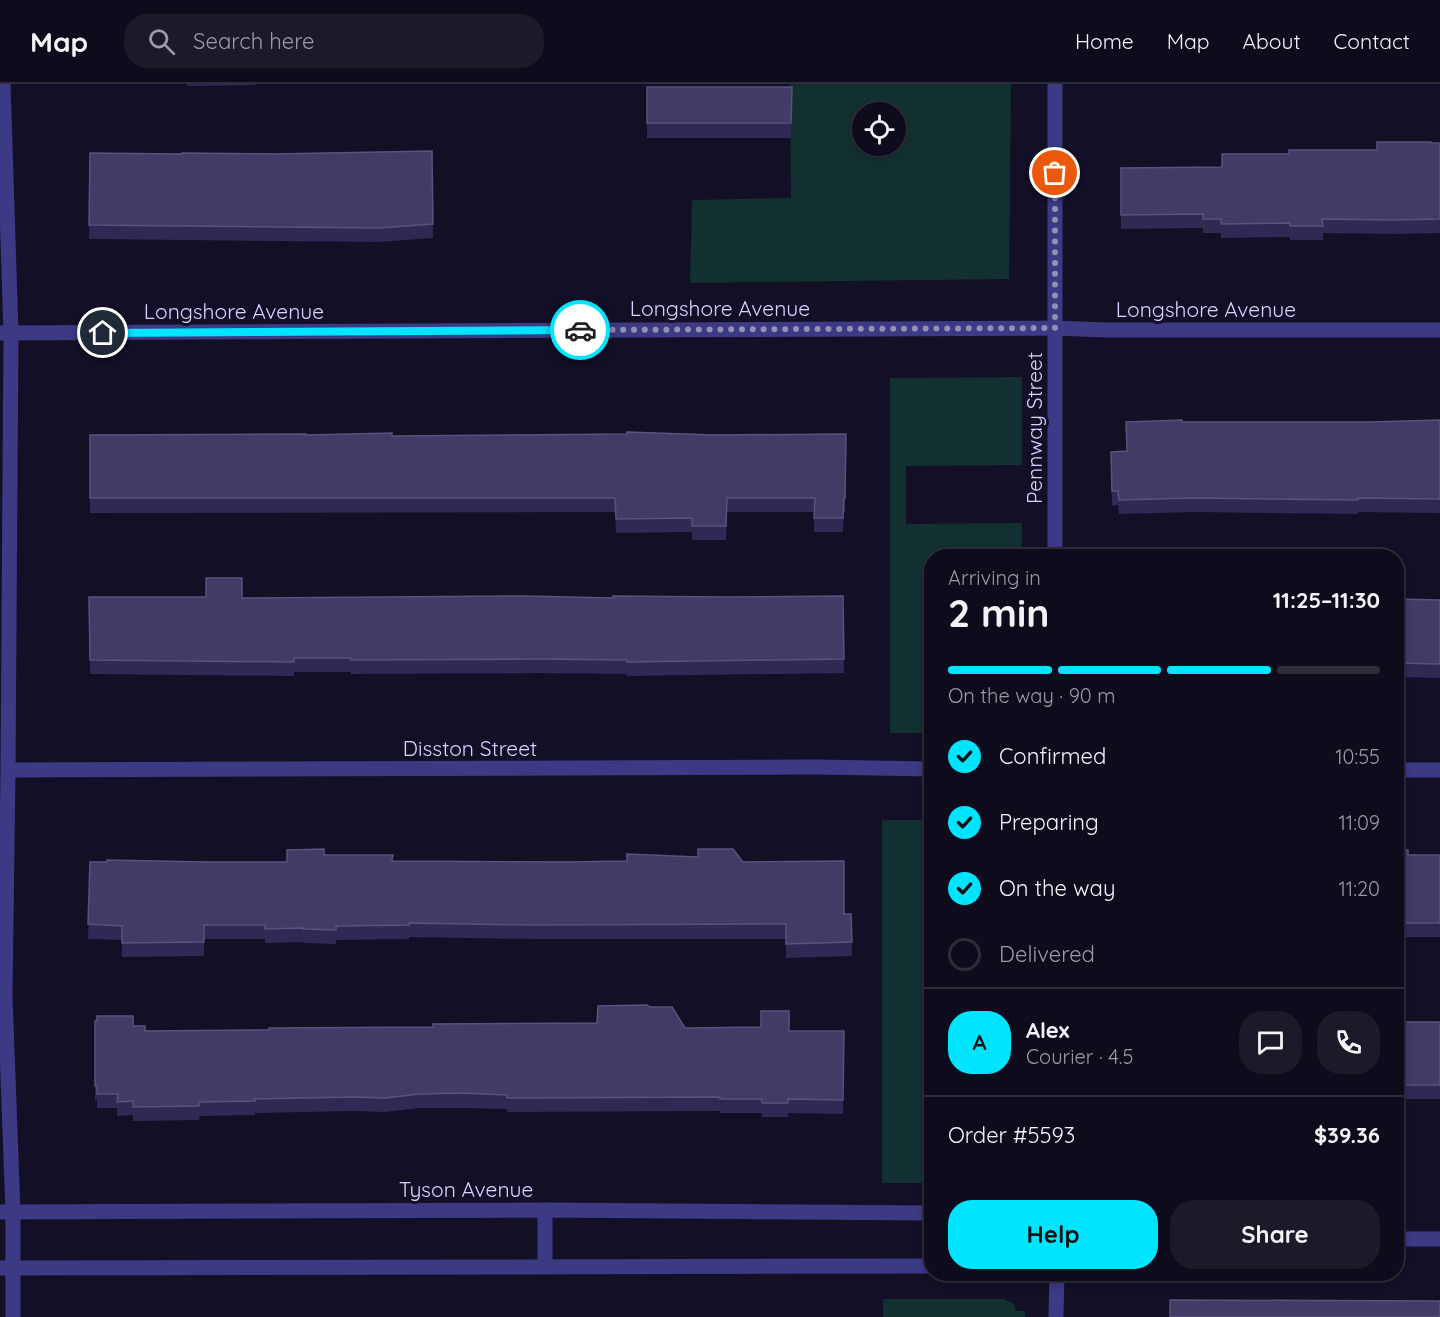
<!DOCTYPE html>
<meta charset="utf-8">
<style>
:root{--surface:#0e0b1c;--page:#1c1929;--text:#f1f3f6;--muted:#9b9ba3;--line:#2e2b3b;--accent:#00e5ff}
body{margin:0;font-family:Quicksand,sans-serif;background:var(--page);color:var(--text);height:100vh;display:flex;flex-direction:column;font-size:22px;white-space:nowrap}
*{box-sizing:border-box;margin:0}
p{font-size:20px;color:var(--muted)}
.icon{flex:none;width:33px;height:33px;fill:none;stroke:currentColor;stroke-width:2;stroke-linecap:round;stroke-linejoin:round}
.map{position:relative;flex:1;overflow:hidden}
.drawer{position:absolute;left:924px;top:465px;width:480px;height:732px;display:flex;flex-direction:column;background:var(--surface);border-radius:24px;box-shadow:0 3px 9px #0003,0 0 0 2px var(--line)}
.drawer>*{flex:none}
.buttons{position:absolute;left:852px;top:18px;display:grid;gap:12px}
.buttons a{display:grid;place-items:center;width:54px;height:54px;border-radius:50%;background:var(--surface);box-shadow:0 3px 9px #0003,0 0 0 2px var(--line);font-size:30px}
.pin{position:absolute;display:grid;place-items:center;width:51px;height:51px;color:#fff;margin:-26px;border:3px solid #fff;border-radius:50%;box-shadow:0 2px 6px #0007}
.courier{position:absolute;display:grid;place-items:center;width:60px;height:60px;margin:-30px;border:4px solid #00e5ff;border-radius:50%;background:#fff;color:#222;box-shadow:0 2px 8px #0007}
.headline em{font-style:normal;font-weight:700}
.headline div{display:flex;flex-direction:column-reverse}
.headline{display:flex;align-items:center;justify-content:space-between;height:102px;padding:0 24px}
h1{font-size:39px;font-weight:700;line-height:45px}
.bar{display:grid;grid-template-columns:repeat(4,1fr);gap:9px 6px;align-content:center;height:72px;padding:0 24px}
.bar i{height:8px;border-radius:4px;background:var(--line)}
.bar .selected{background:var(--accent)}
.bar p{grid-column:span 4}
.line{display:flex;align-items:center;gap:15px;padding:0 24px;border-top:2px solid var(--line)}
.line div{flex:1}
.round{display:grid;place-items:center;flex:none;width:63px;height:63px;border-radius:24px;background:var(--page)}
ol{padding:0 24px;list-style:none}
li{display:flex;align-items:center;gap:18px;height:66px}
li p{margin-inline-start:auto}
li .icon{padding:6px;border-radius:50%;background:var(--accent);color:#111;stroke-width:4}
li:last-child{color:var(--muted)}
li i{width:33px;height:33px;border:3px solid var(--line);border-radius:50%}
.cta{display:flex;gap:12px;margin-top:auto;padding:12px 24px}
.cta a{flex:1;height:69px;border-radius:24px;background:var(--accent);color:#111;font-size:24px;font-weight:700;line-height:69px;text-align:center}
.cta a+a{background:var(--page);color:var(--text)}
header{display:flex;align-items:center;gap:36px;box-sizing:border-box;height:84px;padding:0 30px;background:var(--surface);border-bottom:2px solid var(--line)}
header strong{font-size:28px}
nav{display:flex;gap:33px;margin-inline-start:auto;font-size:21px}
.search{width:420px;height:54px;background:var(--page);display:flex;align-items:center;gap:15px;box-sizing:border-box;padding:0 21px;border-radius:24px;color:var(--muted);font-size:22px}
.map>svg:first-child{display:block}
.green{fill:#12302f;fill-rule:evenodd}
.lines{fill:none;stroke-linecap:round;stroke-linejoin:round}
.minor{stroke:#3d3a85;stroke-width:15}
.wall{fill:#312854}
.building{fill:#433a66;stroke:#5a527e;stroke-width:1.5}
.done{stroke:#948fb3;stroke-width:6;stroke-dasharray:0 10.8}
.route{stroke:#00e5ff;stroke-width:8}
.labels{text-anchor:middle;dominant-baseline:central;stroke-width:6;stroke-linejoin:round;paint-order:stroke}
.street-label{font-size:21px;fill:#d9d4ff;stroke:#130f26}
</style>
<header>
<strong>Map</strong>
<div class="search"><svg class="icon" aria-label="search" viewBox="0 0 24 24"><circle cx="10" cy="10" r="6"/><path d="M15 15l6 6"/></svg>Search here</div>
<nav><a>Home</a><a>Map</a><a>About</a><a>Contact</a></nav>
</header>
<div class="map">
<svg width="1440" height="1233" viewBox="0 0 1440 1233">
<rect width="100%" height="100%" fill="#130f26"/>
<!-- green -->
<path class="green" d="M 790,0 L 1011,0 L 1009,195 L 690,199 L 692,116 L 791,114 ZM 862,28 L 896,28 L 896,62 L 862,62 Z
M 1022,293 L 1022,381 L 906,382 L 906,440 L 1022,439 L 1022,472 L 932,472 L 931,649 L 890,649 L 890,294 Z
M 882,736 L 931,736 L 931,1099 L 882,1099 Z
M 883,1215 L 1004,1215 L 1014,1220 L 1016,1227 L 1025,1227 L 1025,1233 L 883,1233 Z"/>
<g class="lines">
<!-- minor -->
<path class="minor" d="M 3,0 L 11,249 L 8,686 L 5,912 L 13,1128 L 13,1233
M 1055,0 L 1055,472
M 0,249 L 1055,244 L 1105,246 L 1440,246
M 8,686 L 816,683 L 932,685
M 1396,686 L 1440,686
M 0,1128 L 545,1126 L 932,1129
M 1396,1155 L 1440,1155
M 545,1182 L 545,1126
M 0,1184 L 932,1182
M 1056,1233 L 1057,1190"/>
</g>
<!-- wall -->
<path class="wall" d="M 187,0 L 256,0 L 256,1 L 187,2 Z
M 647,3 L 792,3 L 791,54 L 647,54 Z
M 1431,59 L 1440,59 L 1440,149 L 1394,150 L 1323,149 L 1323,156 L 1290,156 L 1290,153 L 1221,154 L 1221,149 L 1203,149 L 1203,144 L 1121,145 L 1121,84 L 1222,83 L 1289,70 L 1377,66 Z
M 432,67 L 433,154 L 378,158 L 89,155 L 90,69 L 181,70 Z
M 1440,336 L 1440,429 L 1358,428 L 1358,430 L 1195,428 L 1119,430 L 1118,421 L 1112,422 L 1111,382 L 1126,367 L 1182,338 L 1370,338 Z
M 846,350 L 845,428 L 844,428 L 843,448 L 814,448 L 814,428 L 727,428 L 726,456 L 692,456 L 692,448 L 616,449 L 615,428 L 90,429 L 90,351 L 306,351 L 392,352 Z
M 843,512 L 844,589 L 627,592 L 627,590 L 540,589 L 351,590 L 351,588 L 294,588 L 294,592 L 90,590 L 89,513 L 242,514 L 613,514 Z
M 1396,515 L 1440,516 L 1440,594 L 1396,593 Z
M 1396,765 L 1408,771 L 1440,771 L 1440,853 L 1396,853 Z
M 324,771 L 392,777 L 743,778 L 844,830 L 851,830 L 852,872 L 786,874 L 786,855 L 532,855 L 409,853 L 409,855 L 336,856 L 336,860 L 303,859 L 303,858 L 265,859 L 265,855 L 204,855 L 204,872 L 122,873 L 122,856 L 88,855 L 90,778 L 287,778 Z
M 650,923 L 685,944 L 789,947 L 844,947 L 843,1030 L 788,1029 L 788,1033 L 762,1033 L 762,1029 L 720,1029 L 720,1027 L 507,1028 L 507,1025 L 460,1024 L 420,1024 L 385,1028 L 352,1027 L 255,1029 L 255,1031 L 200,1032 L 199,1036 L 133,1037 L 133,1031 L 117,1032 L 117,1024 L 97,1024 L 97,1016 L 95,1016 L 95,937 L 145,947 L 269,946 L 433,943 L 597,939 Z
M 1396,938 L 1440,938 L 1440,1015 L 1396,1015 Z"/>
<!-- building -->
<path class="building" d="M 647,3 L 792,3 L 791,39 L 647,39 Z
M 1377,58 L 1431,58 L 1431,59 L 1440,59 L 1440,135 L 1394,136 L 1322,135 L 1323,142 L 1290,142 L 1290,139 L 1221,140 L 1221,135 L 1203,135 L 1203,130 L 1121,131 L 1121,84 L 1222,83 L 1222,70 L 1289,70 L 1289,66 L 1377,66 Z
M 432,67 L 433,140 L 378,144 L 89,141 L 90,69 L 181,70 L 182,69 L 278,70 Z
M 1182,336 L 1182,338 L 1370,338 L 1440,336 L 1440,415 L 1358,414 L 1358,416 L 1195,414 L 1119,416 L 1118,407 L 1112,407 L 1111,368 L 1127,367 L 1126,338 Z
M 627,348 L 714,351 L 846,350 L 845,414 L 844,414 L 843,434 L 814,434 L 815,414 L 727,414 L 726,442 L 692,442 L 692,434 L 616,435 L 615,414 L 90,414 L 90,351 L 306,350 L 306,351 L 392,349 L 392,352 L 627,350 Z
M 206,494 L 242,494 L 242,514 L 525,512 L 613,514 L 613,512 L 728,513 L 843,512 L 844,575 L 627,578 L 627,576 L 540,575 L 351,576 L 351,574 L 294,574 L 294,578 L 90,576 L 89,513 L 206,513 Z
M 1396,515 L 1440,516 L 1440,580 L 1396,579 Z
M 324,765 L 324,771 L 393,771 L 392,777 L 566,778 L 627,777 L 627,770 L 698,773 L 698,765 L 733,765 L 743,778 L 844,777 L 844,830 L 851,830 L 852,858 L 786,860 L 786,840 L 532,841 L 409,839 L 409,841 L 336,842 L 336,846 L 303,845 L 303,844 L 265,845 L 265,841 L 204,841 L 204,858 L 122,859 L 122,842 L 88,840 L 90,778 L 107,778 L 107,776 L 208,778 L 287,778 L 287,766 Z
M 1396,765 L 1408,766 L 1408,771 L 1440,771 L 1440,839 L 1396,839 Z
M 647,921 L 650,923 L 672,923 L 685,944 L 761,943 L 761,927 L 789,927 L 789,947 L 844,947 L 843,1016 L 788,1015 L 788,1019 L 762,1019 L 762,1015 L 720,1015 L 720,1013 L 507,1014 L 507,1011 L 460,1009 L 420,1010 L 385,1014 L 352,1013 L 255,1015 L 255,1017 L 200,1018 L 199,1022 L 133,1023 L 133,1017 L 117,1018 L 118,1010 L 97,1010 L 97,1002 L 95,1002 L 95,937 L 97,937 L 97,932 L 133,932 L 133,942 L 145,942 L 145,947 L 269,946 L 269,944 L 433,943 L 433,940 L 597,939 L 598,922 Z
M 1396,938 L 1440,938 L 1440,1001 L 1396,1001 Z
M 1170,1216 L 1440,1217 L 1440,1233 L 1170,1233 Z"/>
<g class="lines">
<!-- done -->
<path class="done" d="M 580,246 L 1055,244 L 1055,89"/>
<!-- route -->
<path class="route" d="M 103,249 L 580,246"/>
</g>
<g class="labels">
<!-- street labels -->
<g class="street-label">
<text x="720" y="224">Longshore Avenue</text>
<text x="1206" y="225">Longshore Avenue</text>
<text x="234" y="227">Longshore Avenue</text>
<text transform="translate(1034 344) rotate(-90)">Pennway Street</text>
<text x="470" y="664">Disston Street</text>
<text x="466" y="1105">Tyson Avenue</text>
</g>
</g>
</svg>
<div class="buttons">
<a><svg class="icon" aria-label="locate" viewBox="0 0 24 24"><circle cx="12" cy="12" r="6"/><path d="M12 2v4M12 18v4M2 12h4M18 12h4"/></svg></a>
</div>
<div class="pin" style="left:1055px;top:89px;background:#ea580c"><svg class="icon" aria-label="bag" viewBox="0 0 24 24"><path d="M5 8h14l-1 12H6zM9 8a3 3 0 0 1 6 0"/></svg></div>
<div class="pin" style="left:103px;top:249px;background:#1f2937"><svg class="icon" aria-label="home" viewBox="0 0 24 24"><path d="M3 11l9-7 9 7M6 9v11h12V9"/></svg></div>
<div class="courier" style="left:580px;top:246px"><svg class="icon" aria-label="car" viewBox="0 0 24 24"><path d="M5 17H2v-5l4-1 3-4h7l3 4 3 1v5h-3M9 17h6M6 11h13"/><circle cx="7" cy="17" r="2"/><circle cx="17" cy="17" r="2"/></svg></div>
<section class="drawer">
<div class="headline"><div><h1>2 min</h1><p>Arriving in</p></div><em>11:25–11:30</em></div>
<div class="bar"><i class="selected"></i><i class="selected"></i><i class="selected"></i><i></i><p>On the way · 90 m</p></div>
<ol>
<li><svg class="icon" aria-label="check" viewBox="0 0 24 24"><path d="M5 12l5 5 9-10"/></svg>Confirmed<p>10:55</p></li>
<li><svg class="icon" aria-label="check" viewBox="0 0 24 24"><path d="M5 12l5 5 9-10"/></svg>Preparing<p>11:09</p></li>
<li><svg class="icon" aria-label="check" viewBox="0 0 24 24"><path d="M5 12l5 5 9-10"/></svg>On the way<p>11:20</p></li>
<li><i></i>Delivered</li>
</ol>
<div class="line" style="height:108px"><b class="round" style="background:var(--accent);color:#111">A</b><div><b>Alex</b><p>Courier · 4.5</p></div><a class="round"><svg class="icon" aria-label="chat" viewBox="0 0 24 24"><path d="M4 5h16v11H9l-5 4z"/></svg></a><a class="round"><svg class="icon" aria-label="phone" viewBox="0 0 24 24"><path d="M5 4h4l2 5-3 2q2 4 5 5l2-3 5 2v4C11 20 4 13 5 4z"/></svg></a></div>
<div class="line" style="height:78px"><div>Order #5593</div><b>$39.36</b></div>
<div class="cta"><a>Help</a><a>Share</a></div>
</section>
</div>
